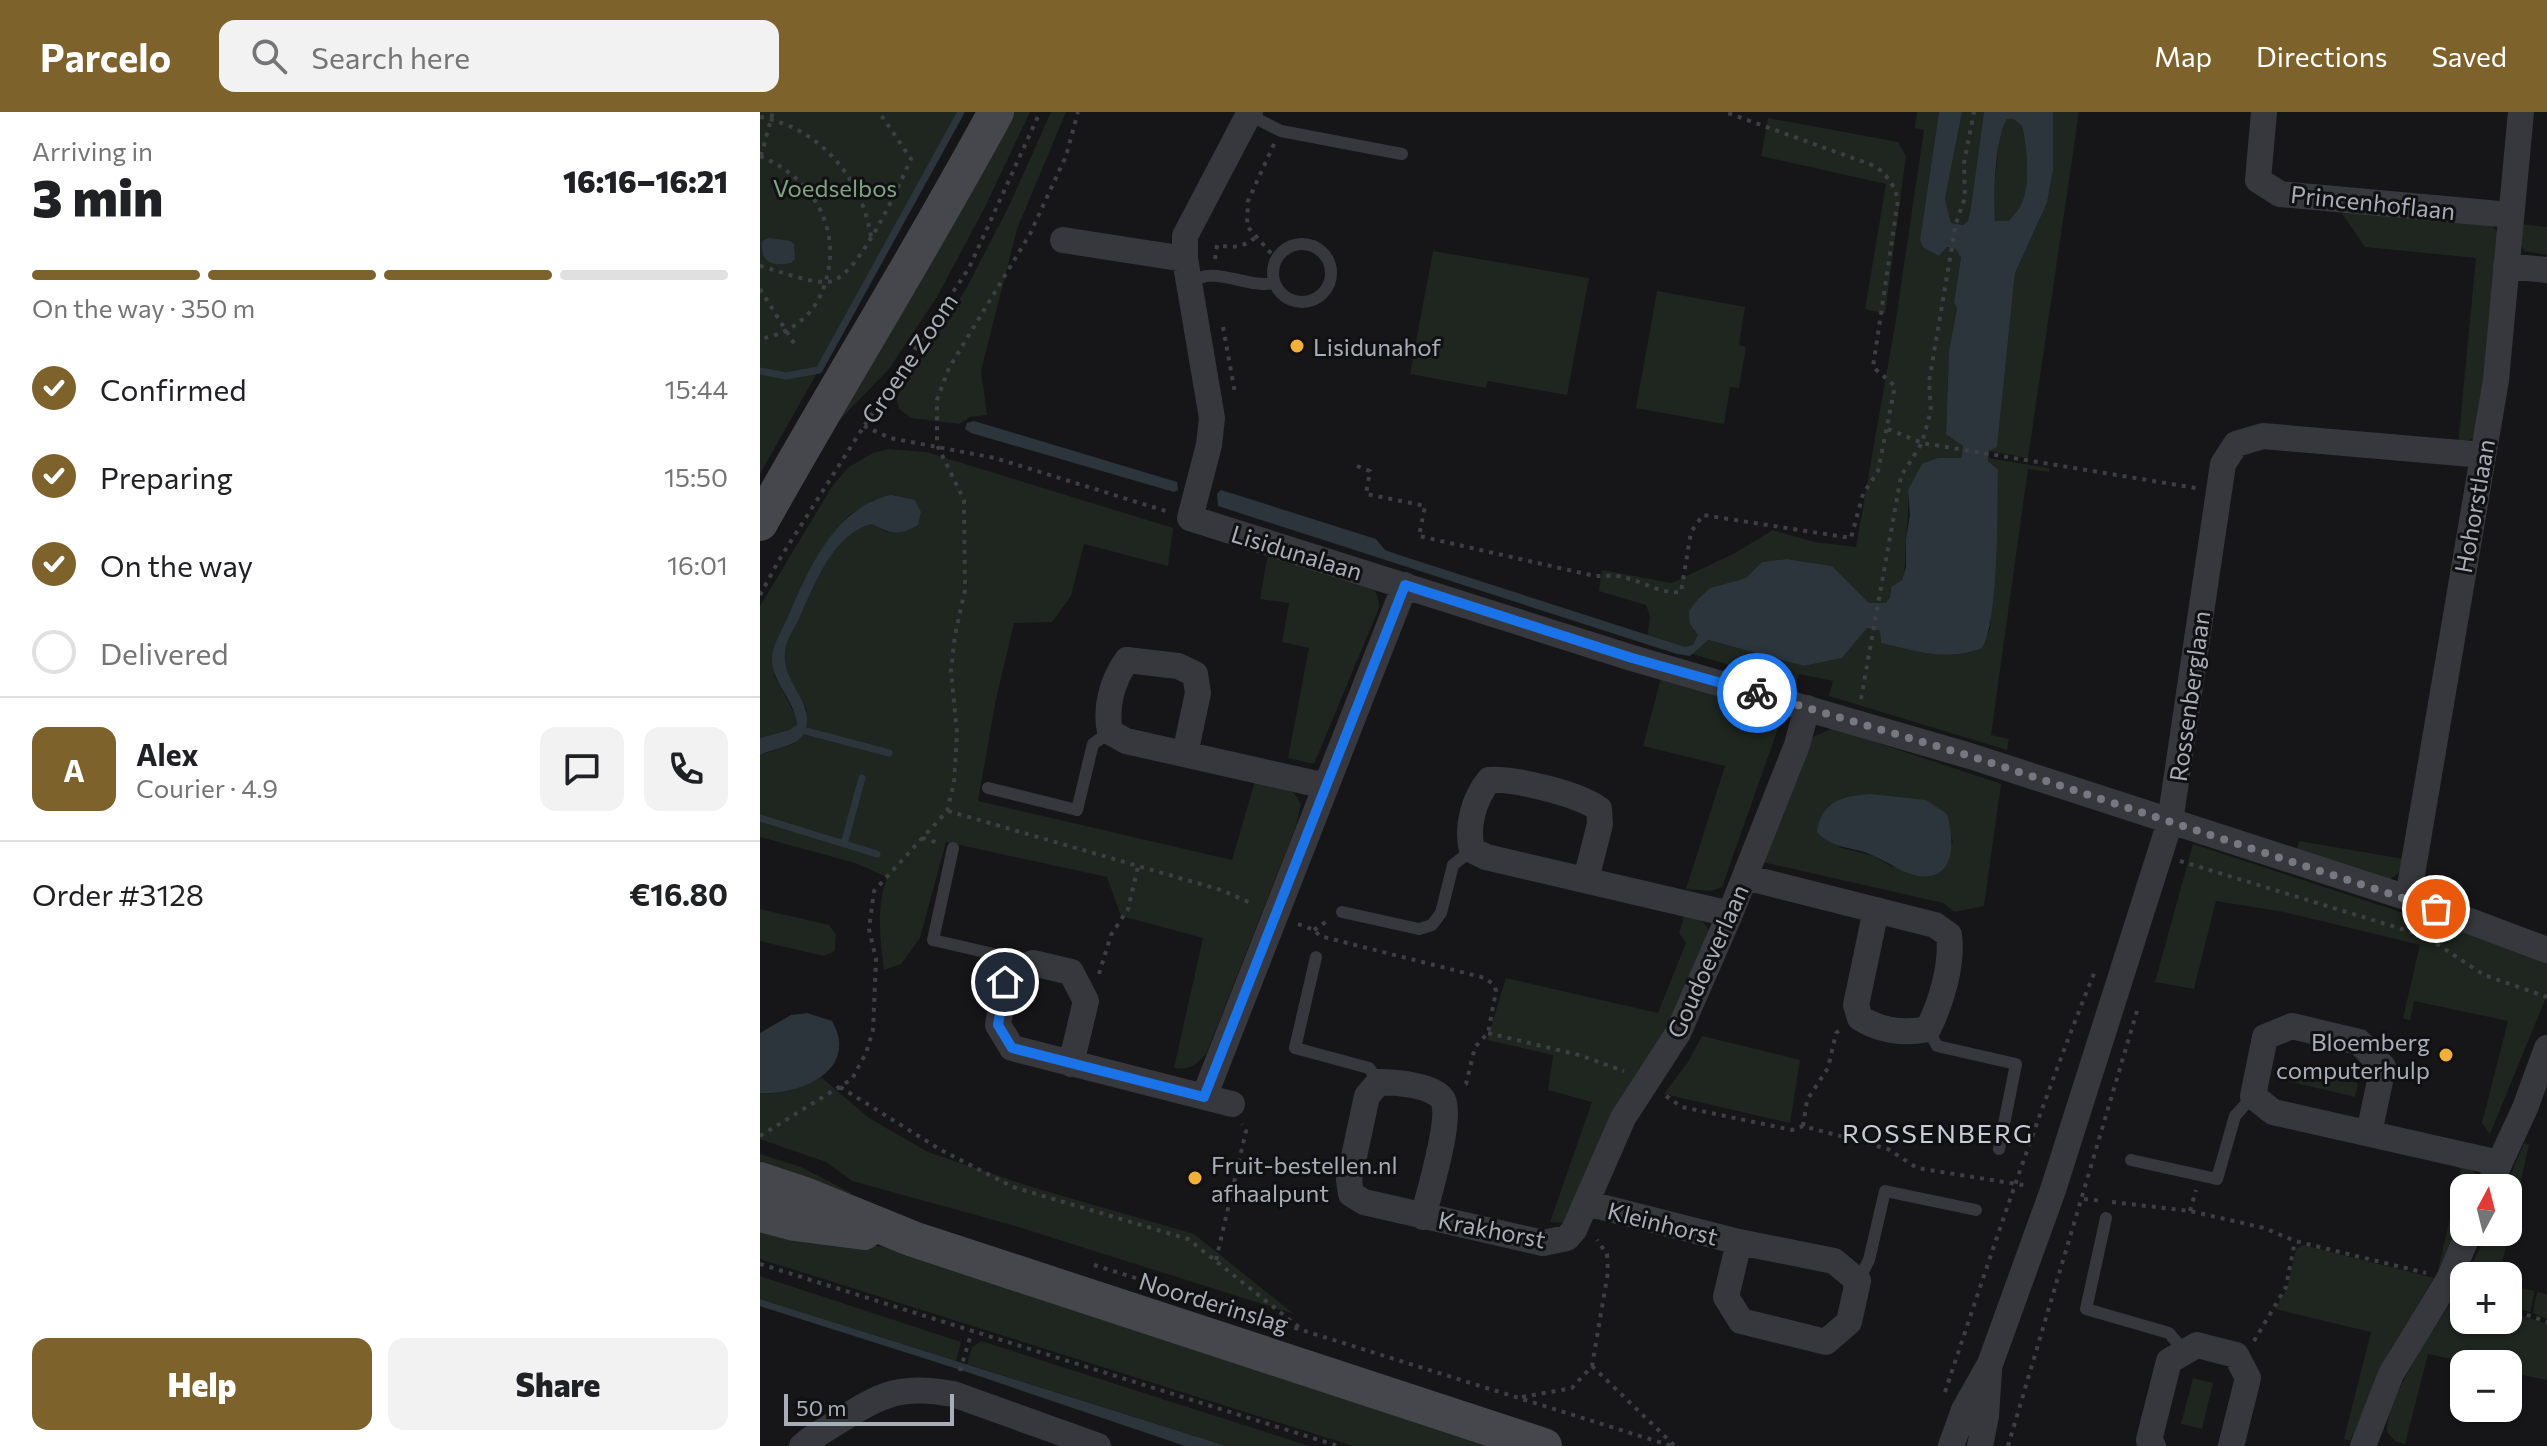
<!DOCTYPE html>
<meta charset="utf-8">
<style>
:root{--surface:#fff;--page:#f2f2f2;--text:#202124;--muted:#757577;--line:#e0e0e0;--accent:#7e622b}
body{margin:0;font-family:Commissioner,sans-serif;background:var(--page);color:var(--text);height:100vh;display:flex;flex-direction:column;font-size:30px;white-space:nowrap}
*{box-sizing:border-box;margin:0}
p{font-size:26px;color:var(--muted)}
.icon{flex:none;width:44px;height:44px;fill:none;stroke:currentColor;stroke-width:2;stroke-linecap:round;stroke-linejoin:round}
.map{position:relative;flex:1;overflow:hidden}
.panel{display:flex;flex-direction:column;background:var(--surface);width:760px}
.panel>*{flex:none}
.needle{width:52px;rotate:7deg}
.fabs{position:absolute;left:1690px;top:1062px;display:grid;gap:16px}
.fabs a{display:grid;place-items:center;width:72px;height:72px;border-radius:16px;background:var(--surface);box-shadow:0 2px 6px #0004;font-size:40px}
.scale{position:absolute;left:24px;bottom:20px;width:170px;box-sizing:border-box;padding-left:8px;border:4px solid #a8adb8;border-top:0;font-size:22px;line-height:28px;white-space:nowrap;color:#a8adb8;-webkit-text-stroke:6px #111113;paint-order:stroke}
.pin{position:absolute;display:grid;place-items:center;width:68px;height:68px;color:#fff;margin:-34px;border:4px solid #fff;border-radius:50%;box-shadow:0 2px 8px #0007}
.courier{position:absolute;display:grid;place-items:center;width:80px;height:80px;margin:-40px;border:6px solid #1a73e8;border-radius:50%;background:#fff;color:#222;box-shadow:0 2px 10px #0007}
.overview em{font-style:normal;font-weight:800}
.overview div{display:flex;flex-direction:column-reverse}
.overview{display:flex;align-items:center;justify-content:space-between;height:136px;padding:0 32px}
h1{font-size:52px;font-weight:800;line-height:60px}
.bar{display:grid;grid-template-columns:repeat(4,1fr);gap:12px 8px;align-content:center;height:96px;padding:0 32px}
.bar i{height:10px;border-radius:6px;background:var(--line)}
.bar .selected{background:var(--accent)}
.bar p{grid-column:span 4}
.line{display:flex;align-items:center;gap:20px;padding:0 32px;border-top:2px solid var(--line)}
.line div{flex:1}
.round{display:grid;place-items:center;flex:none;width:84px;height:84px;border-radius:16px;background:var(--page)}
ol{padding:0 32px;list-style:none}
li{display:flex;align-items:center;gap:24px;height:88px}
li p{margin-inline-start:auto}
li .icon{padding:8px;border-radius:50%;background:var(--accent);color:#fff;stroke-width:4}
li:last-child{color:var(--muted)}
li i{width:44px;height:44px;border:4px solid var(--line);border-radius:50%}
.action{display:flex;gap:16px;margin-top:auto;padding:16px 32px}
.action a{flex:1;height:92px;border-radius:16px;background:var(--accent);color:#fff;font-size:32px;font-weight:800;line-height:92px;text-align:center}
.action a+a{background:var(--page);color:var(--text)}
header{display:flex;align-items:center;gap:48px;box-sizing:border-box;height:112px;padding:0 40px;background:var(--accent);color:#fff}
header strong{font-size:38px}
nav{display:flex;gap:44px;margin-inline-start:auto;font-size:28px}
.search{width:560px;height:72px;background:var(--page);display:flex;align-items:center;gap:20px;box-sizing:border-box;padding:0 28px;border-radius:16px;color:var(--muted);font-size:30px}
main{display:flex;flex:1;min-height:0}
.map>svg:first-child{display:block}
.green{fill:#1e261f;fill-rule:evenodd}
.water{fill:#2c353c;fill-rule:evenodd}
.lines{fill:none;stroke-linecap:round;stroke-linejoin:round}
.stream{stroke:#2c353c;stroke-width:7}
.path{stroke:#3d3f44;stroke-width:4;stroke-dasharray:4 6;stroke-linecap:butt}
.lane{stroke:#37383d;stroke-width:12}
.street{stroke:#37383d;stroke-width:26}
.secondary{stroke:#45474d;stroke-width:36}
.done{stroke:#757880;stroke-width:8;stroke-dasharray:0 14.4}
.route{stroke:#1a73e8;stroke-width:10}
.poi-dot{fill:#f2b134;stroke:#111113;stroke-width:3}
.labels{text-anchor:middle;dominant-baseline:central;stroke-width:6;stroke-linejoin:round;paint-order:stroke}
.park-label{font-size:24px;fill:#7fa381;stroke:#111113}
.street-label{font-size:24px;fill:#a8adb8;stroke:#111113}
.poi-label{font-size:24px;fill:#a8adb8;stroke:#111113;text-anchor:start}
.neighbourhood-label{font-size:26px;letter-spacing:2px;fill:#c9ccd4;stroke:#111113}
</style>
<header>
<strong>Parcelo</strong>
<div class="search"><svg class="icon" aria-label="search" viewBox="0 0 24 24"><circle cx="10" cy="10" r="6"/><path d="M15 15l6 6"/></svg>Search here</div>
<nav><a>Map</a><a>Directions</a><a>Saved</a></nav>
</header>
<main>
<section class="panel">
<div class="overview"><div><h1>3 min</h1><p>Arriving in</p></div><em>16:16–16:21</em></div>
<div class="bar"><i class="selected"></i><i class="selected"></i><i class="selected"></i><i></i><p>On the way · 350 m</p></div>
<ol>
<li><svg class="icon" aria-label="check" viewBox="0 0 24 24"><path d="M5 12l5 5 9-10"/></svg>Confirmed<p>15:44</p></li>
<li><svg class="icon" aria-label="check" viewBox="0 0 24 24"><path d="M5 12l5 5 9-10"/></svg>Preparing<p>15:50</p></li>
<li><svg class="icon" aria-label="check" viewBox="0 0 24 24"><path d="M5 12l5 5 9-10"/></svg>On the way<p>16:01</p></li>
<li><i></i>Delivered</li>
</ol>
<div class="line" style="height:144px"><b class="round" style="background:var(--accent);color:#fff">A</b><div><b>Alex</b><p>Courier · 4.9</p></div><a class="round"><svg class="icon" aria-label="chat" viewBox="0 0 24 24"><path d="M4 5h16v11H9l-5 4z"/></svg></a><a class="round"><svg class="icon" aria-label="phone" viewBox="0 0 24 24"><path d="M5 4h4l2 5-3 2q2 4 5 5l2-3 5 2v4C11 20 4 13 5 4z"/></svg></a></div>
<div class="line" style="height:104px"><div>Order #3128</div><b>€16.80</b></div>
<div class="action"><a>Help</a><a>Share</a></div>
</section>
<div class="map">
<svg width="1787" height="1334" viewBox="0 0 1787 1334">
<rect width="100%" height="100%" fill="#161618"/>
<!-- green -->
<path class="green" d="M 0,0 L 201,0 L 145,105 L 0,362 Z
M 244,0 L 270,0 L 225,95 L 177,185 L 129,257 L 60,328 Z
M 291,0 L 306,0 L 257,117 L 221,259 L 227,303 L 210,305 L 199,312 L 151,306 L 139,297 L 136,286 L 207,175 L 249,94 Z
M 1157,0 L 1179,0 L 1160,128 L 1179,144 L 1186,135 L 1195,137 L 1201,144 L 1194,190 L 1197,196 L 1189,239 L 1186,322 L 1203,333 L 1201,346 L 1178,346 L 1148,378 C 1149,396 1147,412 1146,430 C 1145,443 1146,455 1142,468 L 1131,475 L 1130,485 L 1126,492 L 1109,491 L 1072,454 L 1027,447 L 1002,450 L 986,466 L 950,476 L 938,487 L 934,519 L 943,527 L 1044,554 L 1082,546 L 1106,516 L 1120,519 L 1121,531 C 1155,539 1188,550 1222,536 L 1230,516 L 1237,413 L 1228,346 L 1289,356 L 1289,360 L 1268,357 L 1231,623 L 1249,627 L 1247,638 L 1069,584 L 1073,569 L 1039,562 L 1035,573 L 887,528 L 890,504 L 886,493 L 839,479 L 842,458 L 912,471 L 975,441 L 1013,418 L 1054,430 L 1096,435 L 1136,207 L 1164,18 L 1155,16 Z
M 1202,0 L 1224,0 L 1211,95 L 1208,109 L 1203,113 L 1191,111 L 1185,87 Z
M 1293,0 L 1319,0 L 1268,346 L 1229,339 L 1237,334 L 1255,161 L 1287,91 L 1293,58 Z
M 1008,6 L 1138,30 L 1146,44 L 1125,202 L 1105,197 L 1126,72 L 1001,44 Z
M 1247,7 L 1254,7 L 1262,14 C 1267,35 1271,73 1261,93 C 1258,98 1253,104 1249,109 L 1235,110 L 1233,90 L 1240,17 Z
M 1581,100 L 1728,110 L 1740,122 L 1725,277 L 1714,326 L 1698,333 L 1716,146 L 1605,135 Z
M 1761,112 L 1787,115 L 1787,143 L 1764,139 L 1760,130 Z
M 673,139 L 829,166 L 807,283 L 728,269 L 726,276 L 650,262 Z
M 897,179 L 985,195 L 979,233 L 986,235 L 979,276 L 970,275 L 964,312 L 876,296 Z
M 128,337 L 166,340 L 413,416 L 408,454 L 324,432 L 311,484 L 292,510 L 254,511 L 236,587 L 218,689 L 472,748 L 497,662 C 517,669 531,672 541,692 L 536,714 L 447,940 C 437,953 431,958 414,956 L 443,826 L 361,804 L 347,765 L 186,730 L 160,826 L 141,852 L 124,858 C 120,826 116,795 127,765 L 95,751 L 0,725 L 0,643 L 34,632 L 47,598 C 36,581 23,563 25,541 C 25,530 34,517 39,507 C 54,474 73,421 112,412 L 128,421 L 115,387 L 88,404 L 62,437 L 14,563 L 36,604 L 37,613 L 29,618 L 0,626 L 0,494 L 73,373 L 89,355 L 113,341 Z
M 509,436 L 613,475 L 618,485 L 619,496 L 554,652 L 528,646 L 549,536 L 522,530 L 529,491 L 500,487 Z
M 902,562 L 1015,598 L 1020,611 L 962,775 L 951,779 L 926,777 L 965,654 L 883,634 Z
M 1073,616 L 1241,672 L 1224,794 L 1194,800 L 1183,791 L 1002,750 L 1044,629 ZM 1187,702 L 1193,731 L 1132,755 L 1114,744 L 1078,735 Z
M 1539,729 L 1644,747 C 1642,759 1636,766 1624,769 L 1536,741 Z
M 1433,732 L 1787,848 L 1787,883 L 1730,1022 L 1722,1011 L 1748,909 L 1654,889 L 1650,909 L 1643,906 L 1660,833 L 1524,800 L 1456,789 L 1434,877 L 1395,870 Z
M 0,797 L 69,813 L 76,823 L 75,839 L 63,844 L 0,829 Z
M 924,804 L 942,808 L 952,823 L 919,900 L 804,1111 L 790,1110 L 832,990 L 788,978 L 793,943 L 727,928 L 746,866 L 898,901 L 926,831 L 919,821 Z
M 942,924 L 1040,948 L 1030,1011 L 904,982 L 928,950 Z
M 1527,955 L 1598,971 L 1595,985 L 1523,968 Z
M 61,965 L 109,1006 L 168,1040 L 265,1073 L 434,1122 L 534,1202 L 252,1113 L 92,1069 L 66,1050 L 0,1027 L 0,981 C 24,983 41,977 61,965 Z
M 1764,1031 L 1769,1033 L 1739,1164 L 1706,1164 L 1728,1120 L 1748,1120 L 1748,1076 L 1745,1076 Z
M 0,1042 L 41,1055 L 91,1081 L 88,1087 L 0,1052 Z
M 1694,1054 L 1714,1058 L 1718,1075 L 1704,1076 L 1704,1105 L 1678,1159 L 1701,1057 Z
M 0,1109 L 49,1122 L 166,1143 L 764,1334 L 593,1334 L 0,1147 Z
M 1543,1133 L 1674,1166 L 1629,1240 L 1590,1329 L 1584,1327 L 1611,1220 L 1515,1197 L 1527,1177 L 1536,1137 Z
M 0,1164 L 201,1230 L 196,1249 L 0,1187 Z
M 1748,1173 L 1775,1179 L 1770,1200 L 1748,1194 Z
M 1777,1180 L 1787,1182 L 1787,1207 L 1773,1201 Z
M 1695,1185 L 1704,1186 L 1704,1208 L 1748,1208 L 1748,1199 L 1787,1212 L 1787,1268 L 1748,1260 L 1748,1252 L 1714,1252 L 1668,1242 L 1645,1332 L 1635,1329 L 1627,1320 C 1627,1285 1675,1215 1695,1185 Z
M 221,1229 L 546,1333 L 551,1334 L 466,1334 L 207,1252 L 212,1235 Z
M 1433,1266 L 1453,1271 L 1442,1317 L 1421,1312 Z"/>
<!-- water -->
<path class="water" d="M 1179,0 L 1202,0 L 1185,87 L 1191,111 L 1203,113 L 1208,109 L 1211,95 L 1224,0 L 1293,0 L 1293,58 L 1287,91 L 1255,161 L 1237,335 L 1229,339 L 1228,349 L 1238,358 C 1237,394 1239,510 1222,536 C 1188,550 1155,539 1121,531 L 1120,519 L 1107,516 L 1082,546 L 1044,554 L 948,528 L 930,544 L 917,542 L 458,394 L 457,382 L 461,378 L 616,427 L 625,438 L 639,443 L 925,535 L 933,533 L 938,523 L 930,512 L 929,499 L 938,487 L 950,476 L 986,466 L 1002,450 L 1027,447 L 1072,454 L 1109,491 L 1126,491 L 1130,485 L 1131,475 L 1142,468 L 1146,455 L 1146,427 L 1150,403 L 1148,378 L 1162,352 L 1178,346 L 1201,346 L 1203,334 L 1186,322 L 1189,239 L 1197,196 L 1194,190 L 1201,145 L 1195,137 L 1187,135 L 1179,144 L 1163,135 L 1160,128 ZM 1247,7 L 1254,7 L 1262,14 C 1267,35 1271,73 1261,93 C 1258,98 1253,104 1249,109 L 1235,109 C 1233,87 1235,24 1247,7 Z
M 9,126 L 30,129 L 34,132 L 35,147 L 31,151 C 13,155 0,151 2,129 Z
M 214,309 L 417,370 L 418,378 L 414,380 L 211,321 L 205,317 L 207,311 Z
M 131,383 L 155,388 L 161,400 L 158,413 C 140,424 130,422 112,412 C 73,421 54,474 39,507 C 34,517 25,530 25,541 C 22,570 53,589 46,616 C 41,636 15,635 0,643 L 0,626 L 29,618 L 37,613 C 36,589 11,571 12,545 C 13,532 23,516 28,505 C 49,456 75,395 131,383 Z
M 1110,682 L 1166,688 L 1187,702 C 1195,728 1196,773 1154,763 C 1139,759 1128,750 1114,744 C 1094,734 1073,738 1057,720 C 1061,689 1083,684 1110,682 Z
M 47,901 L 72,909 C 100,958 40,984 0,981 L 0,921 L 31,903 Z
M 0,1187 L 466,1334 L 425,1334 L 204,1259 L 0,1194 Z"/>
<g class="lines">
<!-- stream -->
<path class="stream" d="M 0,259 L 26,264 L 59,258 L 201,0
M 46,619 L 129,641
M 0,706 L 117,742
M 84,732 L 102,666"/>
<!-- path -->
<path class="path" d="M 0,5 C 60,16 102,66 111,125
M 514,32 L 488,89 L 487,114 L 516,147
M 0,44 C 53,66 84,118 64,175 C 53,205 31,221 0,227
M 1,44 L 13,0
M 455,147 L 457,133 C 474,136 482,136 496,125
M 0,154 C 17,158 56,174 72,169 C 100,161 139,74 151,47 L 119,0
M 0,177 L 35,233
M 463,215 L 475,281
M 104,314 L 130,326 L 235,346 L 409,400
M 1128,317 L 1162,331 L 1436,376
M 597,354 L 610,359 L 606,382 L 665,394 L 659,424 L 835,464 C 844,464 854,463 862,465 C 883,469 900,482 921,480 L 931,420 L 943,403 L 1091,426 L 1103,382 L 1118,359 L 1135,274 L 1113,255 L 1138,88 C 1134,72 1128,64 1115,54 L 965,0
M 0,483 L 19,448 L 104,314 L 209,156 L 280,0
M 1101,587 L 1141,364 L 1162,331 L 1171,298 L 1169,270 L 1196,111 L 1205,86 L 1204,51 L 1214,0
M 188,699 L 461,778 L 493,792
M 162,726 L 179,731
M 1420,749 L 1665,824 L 1724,863 L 1787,885
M 538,812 L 554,818 L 560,824 L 725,866 L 734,873 L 736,879 L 728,921 L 715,935 L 706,972 L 701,975
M 554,818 L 570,807
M 339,862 L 351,823 L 368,797 L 378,755
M 728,921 L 819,943 L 864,959
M 80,975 L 181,1038 L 253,1075 L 428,1127 L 540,1216
M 906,984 L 922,995 L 1032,1018 L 1043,1014 L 1128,1037 L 1157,1056 L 1269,1074
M 1043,1014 L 1047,988 L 1068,956 L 1076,921 L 1081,917
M 0,1024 L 92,967 L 106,941 L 113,918 L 116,847 L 109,817 L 114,779 L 187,699 L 194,671 L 197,621 L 191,559 L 195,523 L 205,478 L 204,388 L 177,333 L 177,288 L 189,256 L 270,122 L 306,44 L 318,0
M 1324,1087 L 1343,1089
M 1352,1090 L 1430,1099 L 1504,1116 L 1535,1129 L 1666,1161
M 1430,1099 L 1436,1078
M 456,1148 L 486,1019 L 482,1012
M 0,1152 L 578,1334
M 334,1153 L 912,1334
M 1748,1196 L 1787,1210
M 1494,1229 L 1526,1175 L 1535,1129
M 832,1254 L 915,1334
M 200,1259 L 212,1219
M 1185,1280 C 1232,1139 1279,997 1335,859
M 762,1285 L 812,1276 L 832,1254 L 848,1160 L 847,1142 L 837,1128
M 1248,1334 L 1377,899"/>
<!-- lane -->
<path class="lane" d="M 489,3 L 521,19 L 642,42
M513 161a29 29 0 1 1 58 0a29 29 0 1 1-58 0Z
M 431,171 C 452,152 488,177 513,171
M 228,676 L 317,698 L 333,632 L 350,620
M 193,736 L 173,828 L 238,843 L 256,858
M 582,800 L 659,817 L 672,813 L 681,801 L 693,753 L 712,738
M 556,845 L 535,936 L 609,956 L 619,970
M 1168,917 L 1177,934 L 1256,952 L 1239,1037
M 1371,1048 L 1457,1067 L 1475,1004 L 1493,984
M 1346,1106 L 1326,1197 L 1409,1221 L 1425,1240
M 1098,1169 L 1109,1148 L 1125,1079 L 1216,1098"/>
<!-- street -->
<path class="street" d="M 490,0 L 425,124 L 425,147 L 452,306 L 449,333 L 430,406 L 872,546 L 1210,644 L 1648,786 L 1787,838
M 1504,0 L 1498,68 L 1520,82 L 1751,103
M 303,128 L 425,147
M 1746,154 L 1787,158
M 425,642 L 438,581 L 435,562 L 418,554 L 367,548 C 352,569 345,595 350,620 L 366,629 L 566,674
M 985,765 L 1175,813 L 1189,823 C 1193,852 1181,891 1168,917 C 1144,922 1121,919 1100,906 L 1096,893 L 1116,798
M 826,767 L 840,712 L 839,697 C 819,682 754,666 729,668 C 714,687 706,714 712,738 L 726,745 L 970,802
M 1648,786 L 1736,268 L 1761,0
M 311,952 L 326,889 L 311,860 L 273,851 L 256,858 L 245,870 L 238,913 L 252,936 L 472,992
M 444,985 L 645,473
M 1609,1021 L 1623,955 L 1599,930 L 1532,914 L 1505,925 L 1493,984 L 1513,1000 L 1739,1051
M 1728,1076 L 1765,996 L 1787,936
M 826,1091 L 979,1130 L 1074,1149 L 1098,1169 L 1089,1210 L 1066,1230 L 981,1209 L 966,1185 L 979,1130
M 663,1105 C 669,1081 692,1007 683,988 C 675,973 634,970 619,970 L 607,984 L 589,1068 L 591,1082 L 604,1090 L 783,1131 L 807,1126 L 814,1118 L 863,1006 L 918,921 L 970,802 L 1037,633 L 1047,596
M 42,1334 C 53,1324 67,1317 79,1309 C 122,1282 141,1272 193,1282 L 338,1334
M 1191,1334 L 1204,1298 L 1230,1252 L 1293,1078 L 1410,710 L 1463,352 L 1476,332 L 1503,324 L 1723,343
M 1220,1334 L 1226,1304 L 1229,1259
M 1393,1334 L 1389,1328 L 1409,1249 L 1437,1233 L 1476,1243 L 1488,1266 L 1471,1334
M 1603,1334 L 1631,1262 L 1689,1167 L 1709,1120"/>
<!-- secondary -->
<path class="secondary" d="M 0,411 C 77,273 161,139 236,0
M 0,1068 L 42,1082 L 153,1127 L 784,1334
M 0,1102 L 35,1111 L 104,1120"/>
</g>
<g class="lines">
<!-- done -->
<path class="done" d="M 997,581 L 1210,644 L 1676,797"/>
<!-- route -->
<path class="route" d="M 245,870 L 238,913 L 252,936 L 444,985 L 645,473 L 872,546 L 997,581"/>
</g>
<!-- markers -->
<g class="poi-dot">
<circle cx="537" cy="234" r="8"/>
<circle cx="1686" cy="943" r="8"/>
<circle cx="435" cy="1066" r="8"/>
</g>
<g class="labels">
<!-- park labels -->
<g class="park-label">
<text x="75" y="75">Voedselbos</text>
</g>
<!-- street labels -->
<g class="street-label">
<text transform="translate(1613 90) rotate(6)">Princenhoflaan</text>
<text transform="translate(149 246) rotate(-56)">Groene Zoom</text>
<text transform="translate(1714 394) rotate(-80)">Hohorstlaan</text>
<text transform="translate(537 440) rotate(17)">Lisidunalaan</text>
<text transform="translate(1429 584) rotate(-82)">Rossenberglaan</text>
<text transform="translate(947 849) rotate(-66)">Goudoeverlaan</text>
<text transform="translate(903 1111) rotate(14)">Kleinhorst</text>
<text transform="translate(732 1117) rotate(11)">Krakhorst</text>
<text transform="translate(454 1190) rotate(17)">Noorderinslag</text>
</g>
<!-- poi labels -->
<g class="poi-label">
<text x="553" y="234">Lisidunahof</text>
<text x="1670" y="929" text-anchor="end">Bloemberg<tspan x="1670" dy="28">computerhulp</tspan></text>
<text x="451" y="1052">Fruit-bestellen.nl<tspan x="451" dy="28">afhaalpunt</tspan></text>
</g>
<!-- neighbourhood labels -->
<g class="neighbourhood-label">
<text x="1178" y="1020">ROSSENBERG</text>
</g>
</g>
</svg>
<div class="fabs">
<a><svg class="needle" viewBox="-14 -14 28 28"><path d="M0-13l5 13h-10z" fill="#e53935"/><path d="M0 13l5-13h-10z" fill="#757577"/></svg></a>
<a>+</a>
<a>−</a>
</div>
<div class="scale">50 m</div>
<div class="pin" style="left:1676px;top:797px;background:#ea580c"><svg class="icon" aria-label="bag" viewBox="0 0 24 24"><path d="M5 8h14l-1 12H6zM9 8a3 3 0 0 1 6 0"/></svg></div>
<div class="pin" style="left:245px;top:870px;background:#1f2937"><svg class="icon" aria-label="home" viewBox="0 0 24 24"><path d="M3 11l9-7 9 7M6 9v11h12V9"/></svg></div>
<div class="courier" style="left:997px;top:581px"><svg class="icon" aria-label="bike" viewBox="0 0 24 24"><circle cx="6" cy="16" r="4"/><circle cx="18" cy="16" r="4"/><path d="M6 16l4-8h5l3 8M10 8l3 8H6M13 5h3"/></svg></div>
</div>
</main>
